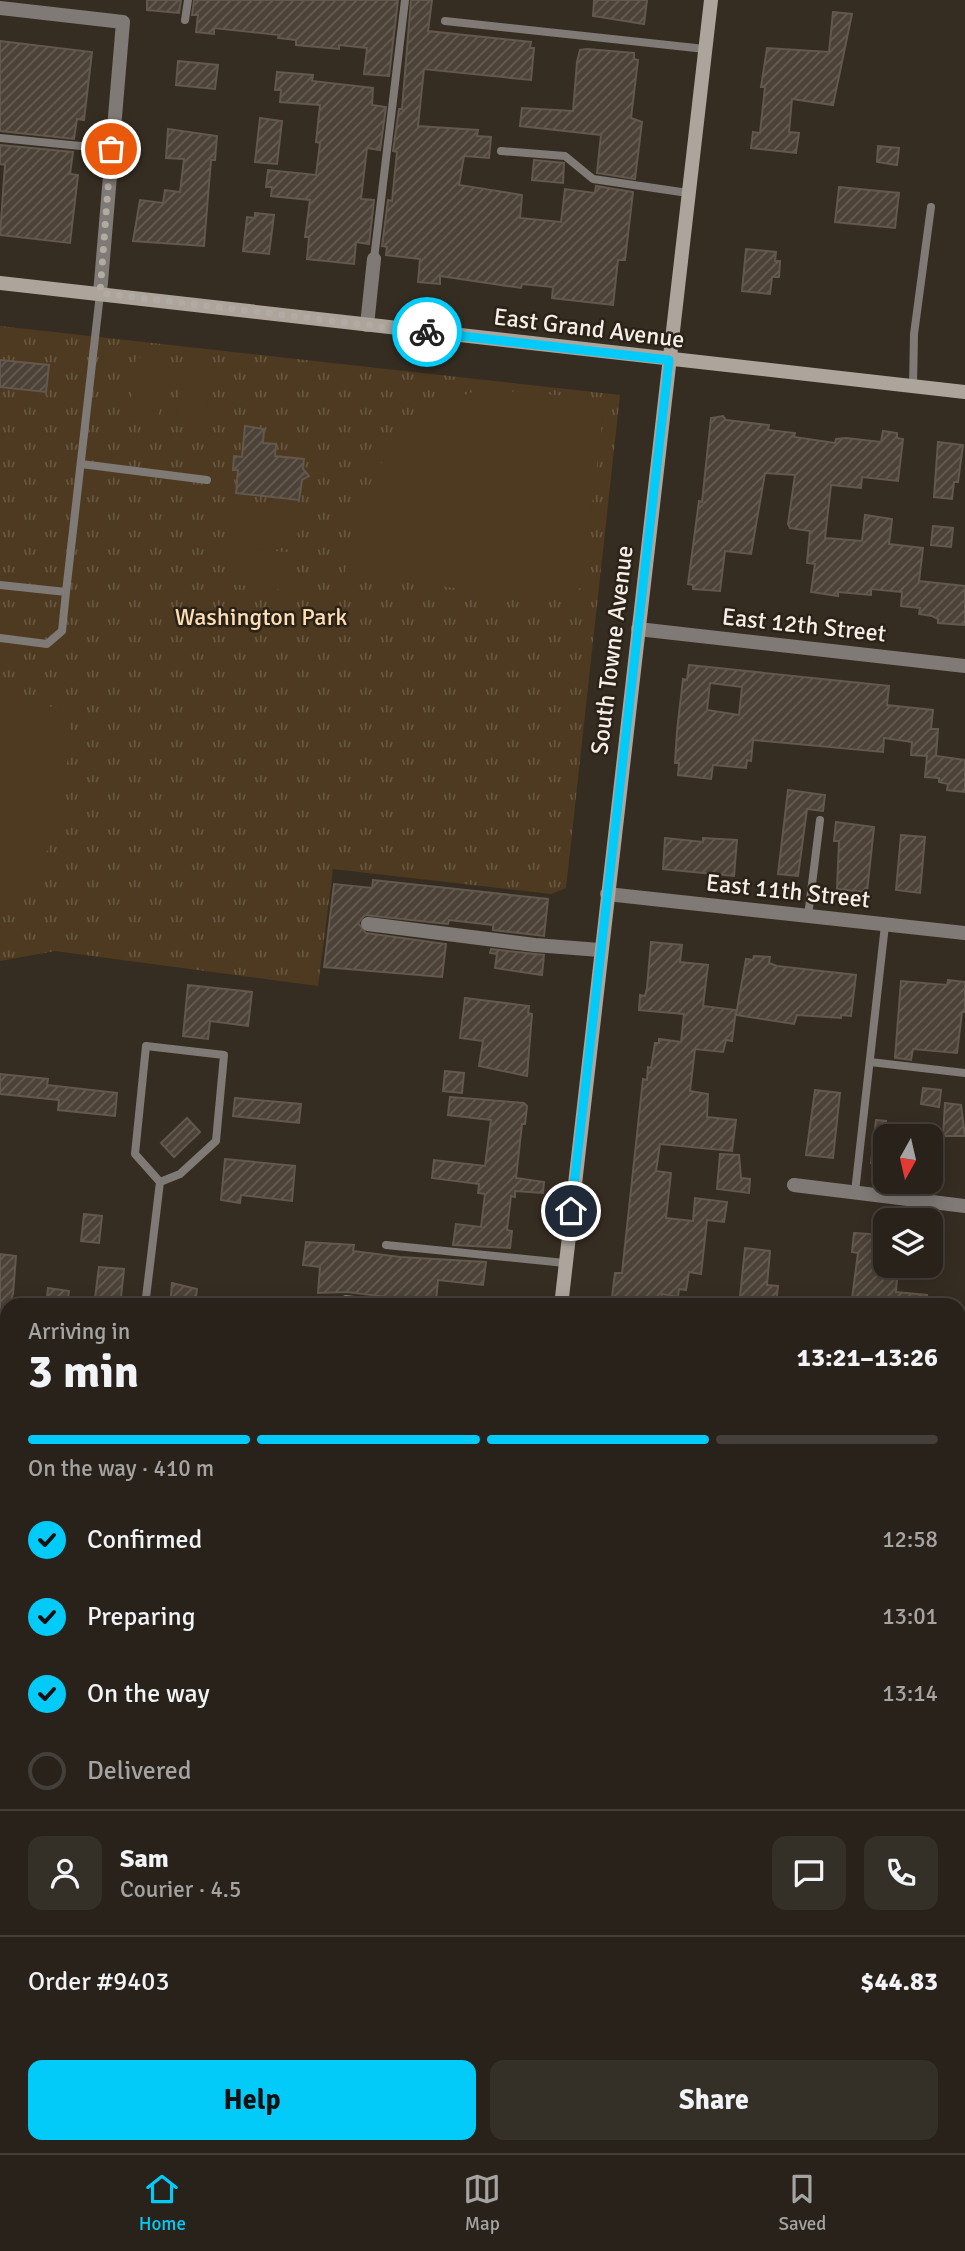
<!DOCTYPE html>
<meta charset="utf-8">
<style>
:root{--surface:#28221a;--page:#342f27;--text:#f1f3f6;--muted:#a5a4a2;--line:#443f39;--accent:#03cbf9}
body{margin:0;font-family:Signika,sans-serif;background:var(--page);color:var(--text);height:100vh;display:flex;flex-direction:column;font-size:26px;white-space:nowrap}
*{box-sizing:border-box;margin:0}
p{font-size:23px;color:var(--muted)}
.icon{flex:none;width:38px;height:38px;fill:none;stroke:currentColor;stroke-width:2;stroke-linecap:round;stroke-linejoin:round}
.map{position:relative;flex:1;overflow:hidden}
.details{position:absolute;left:0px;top:1298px;width:966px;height:856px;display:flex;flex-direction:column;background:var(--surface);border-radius:21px 21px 0 0;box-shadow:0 4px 18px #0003,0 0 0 2px var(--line)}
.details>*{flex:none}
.needle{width:46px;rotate:188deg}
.controls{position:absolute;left:873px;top:1124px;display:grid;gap:14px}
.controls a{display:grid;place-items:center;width:70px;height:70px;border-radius:14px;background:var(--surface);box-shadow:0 4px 18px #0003,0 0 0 2px var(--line);font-size:35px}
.pin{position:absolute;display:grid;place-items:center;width:60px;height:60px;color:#fff;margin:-30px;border:4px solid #fff;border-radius:50%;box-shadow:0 2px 7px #0007}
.courier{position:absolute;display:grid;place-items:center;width:70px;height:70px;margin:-35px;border:5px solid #03cbf9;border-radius:50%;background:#fff;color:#222;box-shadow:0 2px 9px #0007}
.head em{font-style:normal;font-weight:700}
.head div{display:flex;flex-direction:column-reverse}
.head{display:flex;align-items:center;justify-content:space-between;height:119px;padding:0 28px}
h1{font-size:46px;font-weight:700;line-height:52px}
.bar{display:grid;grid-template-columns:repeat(4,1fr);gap:10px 7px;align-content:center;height:84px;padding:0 28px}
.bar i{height:9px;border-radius:5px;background:var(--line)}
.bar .active{background:var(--accent)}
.bar p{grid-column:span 4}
.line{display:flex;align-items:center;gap:18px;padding:0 28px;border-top:2px solid var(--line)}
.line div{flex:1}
.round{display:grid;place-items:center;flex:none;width:74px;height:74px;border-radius:14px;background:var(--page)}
ol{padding:0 28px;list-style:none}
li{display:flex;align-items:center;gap:21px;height:77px}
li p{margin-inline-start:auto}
li .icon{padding:7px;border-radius:50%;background:var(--accent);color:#111;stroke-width:4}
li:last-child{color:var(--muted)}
li i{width:38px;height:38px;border:4px solid var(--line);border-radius:50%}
.button{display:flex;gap:14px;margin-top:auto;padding:14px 28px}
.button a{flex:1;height:80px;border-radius:14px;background:var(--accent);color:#111;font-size:28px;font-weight:700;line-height:80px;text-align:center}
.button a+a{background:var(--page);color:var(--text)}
.menu{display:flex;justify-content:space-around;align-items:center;height:98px;border-top:2px solid var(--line);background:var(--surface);font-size:19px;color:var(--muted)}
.menu a{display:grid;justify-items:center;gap:4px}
.menu .active{color:var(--accent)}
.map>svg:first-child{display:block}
.grass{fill:url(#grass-tufts)}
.garden{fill:#4e3a20}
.building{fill:url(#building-hatch);stroke:#62584d;stroke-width:2;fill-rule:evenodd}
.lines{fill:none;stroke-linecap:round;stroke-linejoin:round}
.lane{stroke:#7f7a75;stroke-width:8}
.street{stroke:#7f7a75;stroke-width:14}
.secondary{stroke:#ada59c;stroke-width:14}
.done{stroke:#b2aba3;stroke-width:7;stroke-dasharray:0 12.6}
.route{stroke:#03cbf9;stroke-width:9}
.labels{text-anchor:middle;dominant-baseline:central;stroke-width:5;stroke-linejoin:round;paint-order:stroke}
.street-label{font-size:24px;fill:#f5efe8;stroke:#2b2318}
.park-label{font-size:24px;fill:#ffddb5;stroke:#2b2318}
</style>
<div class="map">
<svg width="965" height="2153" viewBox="0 0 965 2153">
<defs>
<pattern id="grass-tufts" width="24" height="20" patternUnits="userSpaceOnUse" patternTransform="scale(1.75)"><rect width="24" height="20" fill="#4e3a20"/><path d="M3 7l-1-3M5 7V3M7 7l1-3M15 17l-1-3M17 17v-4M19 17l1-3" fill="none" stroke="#685740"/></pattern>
<pattern id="building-hatch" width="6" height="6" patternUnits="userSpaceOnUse" patternTransform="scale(1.75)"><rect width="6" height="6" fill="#4c4237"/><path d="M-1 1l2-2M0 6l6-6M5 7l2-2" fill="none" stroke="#665e54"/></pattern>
</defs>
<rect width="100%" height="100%" fill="#362d22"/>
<!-- grass -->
<path class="grass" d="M 0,326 L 620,395 L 566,888 L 551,894 L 333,869 L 318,986 L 55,951 L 0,961 Z"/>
<!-- garden -->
<path class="garden" d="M 136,357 L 165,360 L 158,424 L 128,421 Z
M 182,362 L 212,365 L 205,429 L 175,426 Z
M 479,389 L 605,399 L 582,587 L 576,591 L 580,596 L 568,605 L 552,597 L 550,601 L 345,573 C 349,524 376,452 417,422 C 436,408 457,398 479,389 Z
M 234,504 L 300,511 L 296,549 L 230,541 Z
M 228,546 L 295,553 L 290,591 L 224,583 Z
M 0,701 L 71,709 C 66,787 64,860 0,914 Z"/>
<!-- building -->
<path class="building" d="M 147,0 L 181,0 L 179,13 L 147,10 Z
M 194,0 L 398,0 L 389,76 L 364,74 L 367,48 L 339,45 L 339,49 L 296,45 L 296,40 L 278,38 L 279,35 L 214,28 L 214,34 L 196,32 L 198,15 L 192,15 Z
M 411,0 L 432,0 L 428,31 L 531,42 L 530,48 L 534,48 L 531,80 L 424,69 L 418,126 L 478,130 L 477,136 L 491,137 L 489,158 L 464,156 L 459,185 L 522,195 L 520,218 L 561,222 L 565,189 L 595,193 L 596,186 L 633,192 L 625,260 L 618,260 L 613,305 L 552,298 L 553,287 L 522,284 L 521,288 L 440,276 L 440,284 L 418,282 L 420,259 L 386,255 L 387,247 L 382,246 L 388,200 L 392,201 L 397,152 L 393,151 L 399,109 L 402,109 Z
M 594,0 L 647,0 L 644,24 L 593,16 Z
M 833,12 L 852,14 L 833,105 L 792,99 L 789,132 L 799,133 L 796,153 L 751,148 L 753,132 L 760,133 L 765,87 L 761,87 L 767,48 L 829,52 Z
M 0,41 L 92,52 L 84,120 L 77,119 L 74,139 L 0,131 Z
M 587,49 L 634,53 L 634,59 L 638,60 L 631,118 L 642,122 L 635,179 L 597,173 L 601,135 L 520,126 L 522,108 L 573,111 L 577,62 L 580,50 Z
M 178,61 L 218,65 L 215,89 L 176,85 Z
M 277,72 L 313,75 L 312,81 L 373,88 L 372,105 L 386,107 L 380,150 L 367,148 L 361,199 L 374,200 L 369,244 L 356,242 L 354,264 L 307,259 L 309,237 L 305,237 L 310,200 L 271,196 L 272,187 L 266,187 L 268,170 L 316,175 L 320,143 L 316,142 L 320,105 L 280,102 L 281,90 L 275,90 Z
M 260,118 L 282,121 L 277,164 L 255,162 Z
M 168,129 L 217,136 L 215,160 L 211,160 L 204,246 L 133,241 L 140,200 L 163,203 L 165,190 L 180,192 L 184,159 L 166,158 Z
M 0,145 L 73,152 L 70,174 L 78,175 L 70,243 L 0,235 L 5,165 L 0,164 Z
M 878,146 L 899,148 L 897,165 L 877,162 Z
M 534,160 L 564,163 L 563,183 L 532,180 Z
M 839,187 L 899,193 L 895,228 L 835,222 Z
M 255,213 L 274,215 L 269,254 L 243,251 L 247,217 L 255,218 Z
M 746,249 L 776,252 L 775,261 L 780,261 L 779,277 L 772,277 L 770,294 L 742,291 Z
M 0,360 L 49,365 L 46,392 L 0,387 Z
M 723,416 L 726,420 L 769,425 L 768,430 L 795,433 L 794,437 L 835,443 L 836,439 L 846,438 L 881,442 L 883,431 L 897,433 L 897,438 L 903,439 L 898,481 L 862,477 L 861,488 L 831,485 L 825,538 L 862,541 L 865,515 L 892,519 L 889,544 L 923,548 L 919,581 L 965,586 L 965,625 L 938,623 L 938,619 L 932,616 L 919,614 L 920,608 L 901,606 L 902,592 L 871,589 L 871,595 L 838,592 L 838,596 L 811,592 L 815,564 L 807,563 L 810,531 L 790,528 L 788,524 L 795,475 L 765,473 L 751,554 L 725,551 L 720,591 L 693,589 L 693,585 L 688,584 L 699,501 L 702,502 L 711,418 Z
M 245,426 L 264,429 L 263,443 L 276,444 L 275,456 L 304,459 L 303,469 L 309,476 L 302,480 L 299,500 L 236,493 L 238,470 L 233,470 L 234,456 L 242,457 Z
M 938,442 L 963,445 L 958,482 L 954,482 L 952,499 L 934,497 Z
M 933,526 L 953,528 L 951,547 L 931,545 Z
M 689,665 L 889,686 L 887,705 L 933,710 L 931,729 L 938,729 L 936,756 L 965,760 L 965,792 L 947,790 L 948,784 L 939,782 L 939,778 L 925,777 L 927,756 L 911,755 L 912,742 L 884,738 L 883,752 L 753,740 L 751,761 L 747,760 L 746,768 L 713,765 L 711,779 L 678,775 L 679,763 L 675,763 L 677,731 L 683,679 L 687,680 ZM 710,683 L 742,687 L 739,715 L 707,710 Z
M 788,790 L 825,795 L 823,811 L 807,809 L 798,876 L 778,874 Z
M 836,822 L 874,827 L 867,892 L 837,889 L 839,841 L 834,841 Z
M 901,835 L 925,837 L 920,893 L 896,890 Z
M 665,838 L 703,842 L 703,838 L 737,840 L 734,876 L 663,869 Z
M 373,880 L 548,899 L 544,936 L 493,930 L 493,925 L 449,920 L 448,924 L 365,915 L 358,923 L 366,933 L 446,944 L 442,977 L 324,967 L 334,884 L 372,888 Z
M 651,942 L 682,945 L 680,962 L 708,965 L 703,1006 L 736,1010 L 732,1041 L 726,1040 L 723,1052 L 695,1049 L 690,1091 L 708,1094 L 707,1117 L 736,1120 L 732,1151 L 660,1144 L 656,1171 L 671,1173 L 666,1218 L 693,1221 L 695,1198 L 727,1202 L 724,1222 L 707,1220 L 701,1274 L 689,1272 L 686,1290 L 679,1289 L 678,1297 L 662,1294 L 660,1306 L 636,1306 L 637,1299 L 612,1297 L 615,1273 L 622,1273 L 643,1079 L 647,1080 L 648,1067 L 651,1068 L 655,1043 L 659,1043 L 659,1039 L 681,1042 L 684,1014 L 639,1010 L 640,995 L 645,996 L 647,988 Z
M 491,949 L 544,955 L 542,975 L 495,968 L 497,954 L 490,953 Z
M 754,956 L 770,957 L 769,963 L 777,966 L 856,975 L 851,1016 L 841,1015 L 841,1018 L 797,1015 L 794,1024 L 736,1015 L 746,959 L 753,960 Z
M 948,980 L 965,982 L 965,1012 L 962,1012 L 957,1053 L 913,1049 L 911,1060 L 895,1058 L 901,981 L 947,985 Z
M 188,985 L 252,992 L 248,1026 L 210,1021 L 208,1039 L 183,1036 Z
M 465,998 L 529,1006 L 528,1013 L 532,1014 L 527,1076 L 479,1066 L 483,1041 L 460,1038 Z
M 445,1071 L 464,1073 L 462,1093 L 443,1091 Z
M 0,1074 L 48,1079 L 47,1085 L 117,1093 L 115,1116 L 58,1110 L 59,1100 L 0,1094 Z
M 923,1088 L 941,1090 L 939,1107 L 921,1104 Z
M 815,1090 L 840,1093 L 833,1158 L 806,1155 Z
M 450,1097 L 524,1103 L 527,1106 L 525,1124 L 522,1124 L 516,1178 L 544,1182 L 543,1193 L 515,1191 L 515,1197 L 511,1196 L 507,1230 L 512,1231 L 510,1248 L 453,1245 L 456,1224 L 481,1227 L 485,1194 L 478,1193 L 479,1184 L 432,1178 L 434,1160 L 485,1166 L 491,1120 L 448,1115 Z
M 235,1098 L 301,1104 L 299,1123 L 233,1116 Z
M 945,1103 L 961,1105 L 965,1136 L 943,1136 Z
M 187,1118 L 200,1132 L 174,1157 L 161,1143 Z
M 876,1120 L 886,1121 L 886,1164 L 871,1163 Z
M 720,1154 L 739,1155 L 741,1178 L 750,1179 L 749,1193 L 717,1189 Z
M 225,1159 L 295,1166 L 292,1201 L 241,1195 L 240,1203 L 221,1200 Z
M 84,1214 L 102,1216 L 99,1243 L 81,1241 Z
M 854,1233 L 884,1235 L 882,1256 L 886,1256 L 886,1265 L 898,1265 L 896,1292 L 927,1295 L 926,1306 L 851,1306 L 858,1253 L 852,1252 Z
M 306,1242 L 354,1245 L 353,1251 L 400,1257 L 486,1262 L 483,1285 L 438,1280 L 436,1303 L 347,1292 L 318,1293 L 320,1267 L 303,1265 Z
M 745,1248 L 770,1251 L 767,1285 L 778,1286 L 776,1306 L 739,1306 Z
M 0,1254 L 16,1256 L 13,1294 L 7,1311 L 0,1310 Z
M 99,1267 L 124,1269 L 120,1306 L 101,1306 L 102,1298 L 95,1298 Z
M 172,1283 L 197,1289 L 195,1306 L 170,1306 Z
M 48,1288 L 69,1291 L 67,1306 L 46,1306 Z"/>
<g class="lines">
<!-- lane -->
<path class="lane" d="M 185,20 L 188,0
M 445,21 L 705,49
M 0,138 L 111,149
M 501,151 L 565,156 L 593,179 L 688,193
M 374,259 L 405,0
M 913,387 L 914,334 L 931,207
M 81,464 L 207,480
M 0,585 L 66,592 L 100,294
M 0,638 L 47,644 L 62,631 L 66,592
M 808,916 L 820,820
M 870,1062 L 965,1073
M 855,1192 L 885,925
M 386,1245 L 565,1263
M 145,1306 L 160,1182 L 135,1154 L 146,1046 L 224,1055 L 216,1141 L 180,1174 L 160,1182
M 345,1306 L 346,1299 L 405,1306
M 0,1523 L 7,1524
M 0,1795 L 7,1795
M 0,2044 L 7,2043
M 746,2147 L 798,2153
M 331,2153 L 332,2147"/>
<!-- street -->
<path class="street" d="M 0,8 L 123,22 L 100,294
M 367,325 L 374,259
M 638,629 L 965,666
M 607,894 L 965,933
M 368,924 L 535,945 L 600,950
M 794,1185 L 965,1206
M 0,1418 L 4,1381
M 0,1659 L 7,1660
M 0,1929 L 7,1930
M 959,2034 L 965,2035"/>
<!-- secondary -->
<path class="secondary" d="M 0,283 L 965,392
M 561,1306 L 711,0
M 0,1380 L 7,1381
M 959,1485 L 965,1486
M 464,2153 L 465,2147"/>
</g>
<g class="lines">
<!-- done -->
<path class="done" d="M 111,149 L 100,293 L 427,332"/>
<!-- route -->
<path class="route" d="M 427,332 L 669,360 L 571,1211"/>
</g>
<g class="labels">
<!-- street labels -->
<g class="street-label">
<text transform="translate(589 328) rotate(7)">East Grand Avenue</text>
<text transform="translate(804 625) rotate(6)">East 12th Street</text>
<text transform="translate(612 650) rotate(-83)">South Towne Avenue</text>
<text transform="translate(788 891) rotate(6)">East 11th Street</text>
</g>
<!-- park labels -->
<g class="park-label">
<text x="261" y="617">Washington Park</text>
</g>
</g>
</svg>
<div class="controls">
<a><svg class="needle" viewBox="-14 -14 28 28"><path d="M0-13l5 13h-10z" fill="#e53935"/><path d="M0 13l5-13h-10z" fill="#a5a4a2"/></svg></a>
<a><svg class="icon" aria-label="layers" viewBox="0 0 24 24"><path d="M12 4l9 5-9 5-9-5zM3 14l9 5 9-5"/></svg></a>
</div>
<div class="pin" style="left:111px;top:149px;background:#ea580c"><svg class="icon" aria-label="bag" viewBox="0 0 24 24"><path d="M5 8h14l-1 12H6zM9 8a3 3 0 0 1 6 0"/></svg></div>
<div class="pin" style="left:571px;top:1211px;background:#1f2937"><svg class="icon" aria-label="home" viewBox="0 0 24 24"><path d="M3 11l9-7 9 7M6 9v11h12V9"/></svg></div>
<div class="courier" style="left:427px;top:332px"><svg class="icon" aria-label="bike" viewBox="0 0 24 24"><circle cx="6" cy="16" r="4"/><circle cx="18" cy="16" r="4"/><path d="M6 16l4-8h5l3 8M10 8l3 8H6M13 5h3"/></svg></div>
<section class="details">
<div class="head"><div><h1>3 min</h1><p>Arriving in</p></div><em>13:21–13:26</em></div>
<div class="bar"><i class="active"></i><i class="active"></i><i class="active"></i><i></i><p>On the way · 410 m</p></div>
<ol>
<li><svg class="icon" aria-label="check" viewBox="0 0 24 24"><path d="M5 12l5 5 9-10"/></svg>Confirmed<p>12:58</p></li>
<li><svg class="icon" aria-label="check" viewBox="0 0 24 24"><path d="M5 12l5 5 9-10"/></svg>Preparing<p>13:01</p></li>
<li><svg class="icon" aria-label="check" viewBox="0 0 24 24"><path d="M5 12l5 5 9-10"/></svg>On the way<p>13:14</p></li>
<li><i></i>Delivered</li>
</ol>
<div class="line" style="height:126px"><a class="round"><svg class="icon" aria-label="person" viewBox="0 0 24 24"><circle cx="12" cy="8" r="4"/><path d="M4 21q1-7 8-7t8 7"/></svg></a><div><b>Sam</b><p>Courier · 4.5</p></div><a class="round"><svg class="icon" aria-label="chat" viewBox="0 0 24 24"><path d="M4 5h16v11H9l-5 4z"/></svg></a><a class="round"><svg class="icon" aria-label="phone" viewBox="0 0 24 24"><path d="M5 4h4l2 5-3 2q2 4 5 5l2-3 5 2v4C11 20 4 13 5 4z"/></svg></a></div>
<div class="line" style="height:91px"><div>Order #9403</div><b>$44.83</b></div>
<div class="button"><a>Help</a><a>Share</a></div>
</section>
</div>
<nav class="menu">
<a class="active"><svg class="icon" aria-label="home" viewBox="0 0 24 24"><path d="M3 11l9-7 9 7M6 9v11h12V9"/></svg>Home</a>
<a><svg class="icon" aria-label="map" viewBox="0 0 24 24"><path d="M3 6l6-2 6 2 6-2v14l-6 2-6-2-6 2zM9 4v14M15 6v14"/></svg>Map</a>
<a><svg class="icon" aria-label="saved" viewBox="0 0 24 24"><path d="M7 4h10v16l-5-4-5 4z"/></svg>Saved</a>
</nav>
